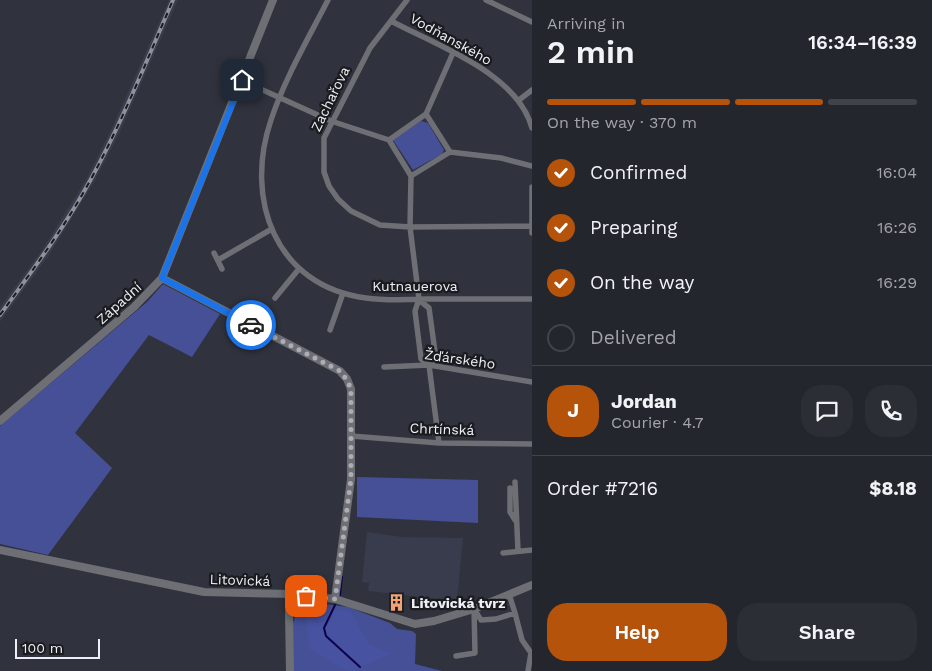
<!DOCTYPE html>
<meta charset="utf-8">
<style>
:root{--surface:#24262e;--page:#2c2e36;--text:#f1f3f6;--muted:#a3a5aa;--line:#41434a;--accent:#b45309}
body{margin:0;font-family:"Work Sans",sans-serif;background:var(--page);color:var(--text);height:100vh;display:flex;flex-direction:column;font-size:19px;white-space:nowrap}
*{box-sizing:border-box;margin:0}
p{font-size:16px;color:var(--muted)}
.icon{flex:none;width:28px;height:28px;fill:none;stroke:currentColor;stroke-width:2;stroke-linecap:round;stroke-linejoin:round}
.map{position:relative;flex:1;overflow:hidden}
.drawer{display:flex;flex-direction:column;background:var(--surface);width:400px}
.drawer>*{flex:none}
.scale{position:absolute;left:15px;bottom:12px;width:85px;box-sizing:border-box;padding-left:5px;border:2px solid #eeeff6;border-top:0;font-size:14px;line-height:18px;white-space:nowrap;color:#eeeff6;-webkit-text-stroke:4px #191b1f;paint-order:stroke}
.pin{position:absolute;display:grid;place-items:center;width:42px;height:42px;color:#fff;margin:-21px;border-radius:10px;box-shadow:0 2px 8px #0006}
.courier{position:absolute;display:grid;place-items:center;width:50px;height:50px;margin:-25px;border:4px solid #1a73e8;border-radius:50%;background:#fff;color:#222;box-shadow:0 1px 6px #0007}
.overview em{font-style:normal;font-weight:600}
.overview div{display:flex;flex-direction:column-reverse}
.overview{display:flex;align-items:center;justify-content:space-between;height:85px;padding:0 15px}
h1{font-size:32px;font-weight:600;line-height:38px}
.bar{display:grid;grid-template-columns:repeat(4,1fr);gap:8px 5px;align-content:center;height:60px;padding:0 15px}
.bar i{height:6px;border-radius:4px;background:var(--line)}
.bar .active{background:var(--accent)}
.bar p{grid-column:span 4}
.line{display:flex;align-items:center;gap:12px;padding:0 15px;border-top:1px solid var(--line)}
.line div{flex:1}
.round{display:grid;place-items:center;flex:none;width:52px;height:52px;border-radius:20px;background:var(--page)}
ol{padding:0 15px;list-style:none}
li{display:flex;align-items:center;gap:15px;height:55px}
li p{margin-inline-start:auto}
li .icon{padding:5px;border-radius:50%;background:var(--accent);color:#fff;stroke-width:4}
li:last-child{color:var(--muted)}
li i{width:28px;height:28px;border:2px solid var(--line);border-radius:50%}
.button{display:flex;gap:10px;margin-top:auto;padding:10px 15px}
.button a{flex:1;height:58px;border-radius:20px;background:var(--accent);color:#fff;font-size:20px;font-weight:600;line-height:58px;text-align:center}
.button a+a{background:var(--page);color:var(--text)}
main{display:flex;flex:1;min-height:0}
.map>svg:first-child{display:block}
.built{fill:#383c4c}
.green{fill:#455097}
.forest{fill:#4752a0}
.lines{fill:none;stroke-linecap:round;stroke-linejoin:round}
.stream{stroke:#0d014d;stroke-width:2}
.minor{stroke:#6d6f74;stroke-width:5.5}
.tertiary{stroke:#6d6f74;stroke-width:8}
.rail-casing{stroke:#90919a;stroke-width:4}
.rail{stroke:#191b1f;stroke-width:2;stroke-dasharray:5.5;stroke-linecap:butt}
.done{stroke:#acadb5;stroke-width:5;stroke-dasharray:0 9}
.route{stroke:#1a73e8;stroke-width:6}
.labels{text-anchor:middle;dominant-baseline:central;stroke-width:4.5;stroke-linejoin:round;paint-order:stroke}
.street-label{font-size:14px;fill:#eeeff6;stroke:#191b1f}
.poi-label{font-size:14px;font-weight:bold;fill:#eeeff6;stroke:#191b1f;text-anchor:start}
</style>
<main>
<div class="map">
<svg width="532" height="671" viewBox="0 0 532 671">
<rect width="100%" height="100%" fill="#30323d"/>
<!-- built -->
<path class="built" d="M 169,0 L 178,0 L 119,134 L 94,182 L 49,255 L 0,322 L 0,307 L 42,250 L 87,178 L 111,130 Z
M 367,532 L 402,537 L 463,538 L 457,601 L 368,591 L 369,583 L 362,582 Z"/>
<!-- green -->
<path class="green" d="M 421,121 L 428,123 L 444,150 L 442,154 L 413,170 L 393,140 Z
M 163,284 L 220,314 L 192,357 L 149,335 L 75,433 L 112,468 L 48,555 L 0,544 L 0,426 L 147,302 Z
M 357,477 L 478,480 L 478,523 L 357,517 Z
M 308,602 L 348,607 L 390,623 L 397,629 L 412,631 L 416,634 L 415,664 L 442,671 L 293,671 C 293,649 285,614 308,602 Z"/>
<!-- forest -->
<path class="forest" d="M 312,605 L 351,612 L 369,644 L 391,654 L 353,671 C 338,671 327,655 310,650 L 305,615 Z"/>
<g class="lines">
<!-- stream -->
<path class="stream" d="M 340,595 L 342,577
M 335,605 L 324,628 L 326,636 L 360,667"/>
<!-- minor -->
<path class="minor" d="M 328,0 C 308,39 285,78 271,120 C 244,199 275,286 366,298 C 386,301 406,300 426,299 C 461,299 497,299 532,299
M 407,0 L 370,48 L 324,138 L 324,172 L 329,186 L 338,199 L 351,211 L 380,225 L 410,227 L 531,226
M 486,0 L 532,22
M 391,21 C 438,46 517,73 532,128
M 241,80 L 331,121 L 389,140
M 519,100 L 532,90
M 426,114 L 450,152 L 411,176 L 389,140 Z
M 426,114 L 453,53
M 450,152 L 501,158 L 532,166
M 411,176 L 410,227 L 419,299 L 415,311 L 421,359 L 429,365 L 439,443
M 532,187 L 532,233
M 214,253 L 222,269
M 218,260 L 270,230
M 275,298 L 298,270
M 419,300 L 429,308 L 436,359 L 429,365
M 330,330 L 343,293
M 384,367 L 429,365 L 532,382
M 351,436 L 439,443 L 532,444
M 515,482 L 518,551
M 510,488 L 510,512 L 515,520
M 503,553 L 532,550
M 474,609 L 481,620 L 496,619 L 515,613 L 509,594
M 515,613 L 522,640 L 531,653 L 528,671
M 456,656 L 475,653 L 474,609"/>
<!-- tertiary -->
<path class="tertiary" d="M 162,278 L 340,371 L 347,379 L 351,389 L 351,479 L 335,599
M 0,421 L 134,307 L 162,278 L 273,0
M 0,550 L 204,592 L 292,594 L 335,599 L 415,624 L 434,621 L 474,609 L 532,585
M 290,671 L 289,613 L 292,594"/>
<defs>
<path id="rail" d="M 0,315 C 32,271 65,227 91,179 C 122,122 147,60 173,0"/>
</defs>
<!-- rail casing -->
<use href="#rail" class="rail-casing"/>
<!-- rail -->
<use href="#rail" class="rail"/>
</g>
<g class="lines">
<!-- done -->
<path class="done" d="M 251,325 L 340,371 L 347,380 L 351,389 L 351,479 L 335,599 L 306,596"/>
<!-- route -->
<path class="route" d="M 242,80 L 162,278 L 251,325"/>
</g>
<!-- icons -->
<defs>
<symbol id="building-bare" viewBox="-9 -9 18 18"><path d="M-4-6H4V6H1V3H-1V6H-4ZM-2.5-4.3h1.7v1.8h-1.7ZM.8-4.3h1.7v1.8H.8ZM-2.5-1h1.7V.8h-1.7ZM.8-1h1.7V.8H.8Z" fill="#efa377" stroke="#191b1f" stroke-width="2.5" paint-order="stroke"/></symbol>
</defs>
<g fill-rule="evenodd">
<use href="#building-bare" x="384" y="590" width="25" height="25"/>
</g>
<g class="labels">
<!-- street labels -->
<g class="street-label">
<text transform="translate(451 39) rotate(29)">Vodňanského</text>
<text transform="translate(330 99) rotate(-64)">Zachařova</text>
<text x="415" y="286">Kutnauerova</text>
<text transform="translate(119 303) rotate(-42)">Západní</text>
<text transform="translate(460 359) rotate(8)">Žďárského</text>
<text transform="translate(442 429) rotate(2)">Chrtínská</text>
<text transform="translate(240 580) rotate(2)">Litovická</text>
</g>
<!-- poi labels -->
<g class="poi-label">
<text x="411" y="603">Litovická tvrz</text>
</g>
</g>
</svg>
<div class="scale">100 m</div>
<div class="pin" style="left:306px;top:596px;background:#ea580c"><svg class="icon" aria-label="bag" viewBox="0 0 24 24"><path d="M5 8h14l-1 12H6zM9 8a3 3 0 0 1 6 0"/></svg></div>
<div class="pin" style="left:242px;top:80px;background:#1f2937"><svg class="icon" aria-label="home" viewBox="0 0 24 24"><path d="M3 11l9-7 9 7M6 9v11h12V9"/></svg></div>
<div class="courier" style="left:251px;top:325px"><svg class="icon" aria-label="car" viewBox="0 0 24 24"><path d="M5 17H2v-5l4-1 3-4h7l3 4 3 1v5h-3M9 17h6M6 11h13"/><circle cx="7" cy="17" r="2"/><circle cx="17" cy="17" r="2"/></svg></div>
</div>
<section class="drawer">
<div class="overview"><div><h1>2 min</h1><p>Arriving in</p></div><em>16:34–16:39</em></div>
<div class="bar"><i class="active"></i><i class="active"></i><i class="active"></i><i></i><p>On the way · 370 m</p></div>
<ol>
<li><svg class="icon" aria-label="check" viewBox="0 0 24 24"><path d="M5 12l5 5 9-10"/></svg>Confirmed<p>16:04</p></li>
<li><svg class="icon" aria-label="check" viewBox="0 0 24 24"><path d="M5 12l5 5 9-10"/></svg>Preparing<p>16:26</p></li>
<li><svg class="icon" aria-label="check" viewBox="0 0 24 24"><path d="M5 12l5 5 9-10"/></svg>On the way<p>16:29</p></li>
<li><i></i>Delivered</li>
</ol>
<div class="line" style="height:90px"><b class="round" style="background:var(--accent);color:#fff">J</b><div><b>Jordan</b><p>Courier · 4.7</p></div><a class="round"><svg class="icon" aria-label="chat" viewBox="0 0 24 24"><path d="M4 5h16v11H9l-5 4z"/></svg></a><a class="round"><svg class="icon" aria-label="phone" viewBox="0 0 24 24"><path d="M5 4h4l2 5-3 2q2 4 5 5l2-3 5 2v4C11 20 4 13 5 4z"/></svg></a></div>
<div class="line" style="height:65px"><div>Order #7216</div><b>$8.18</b></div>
<div class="button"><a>Help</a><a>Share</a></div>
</section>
</main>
